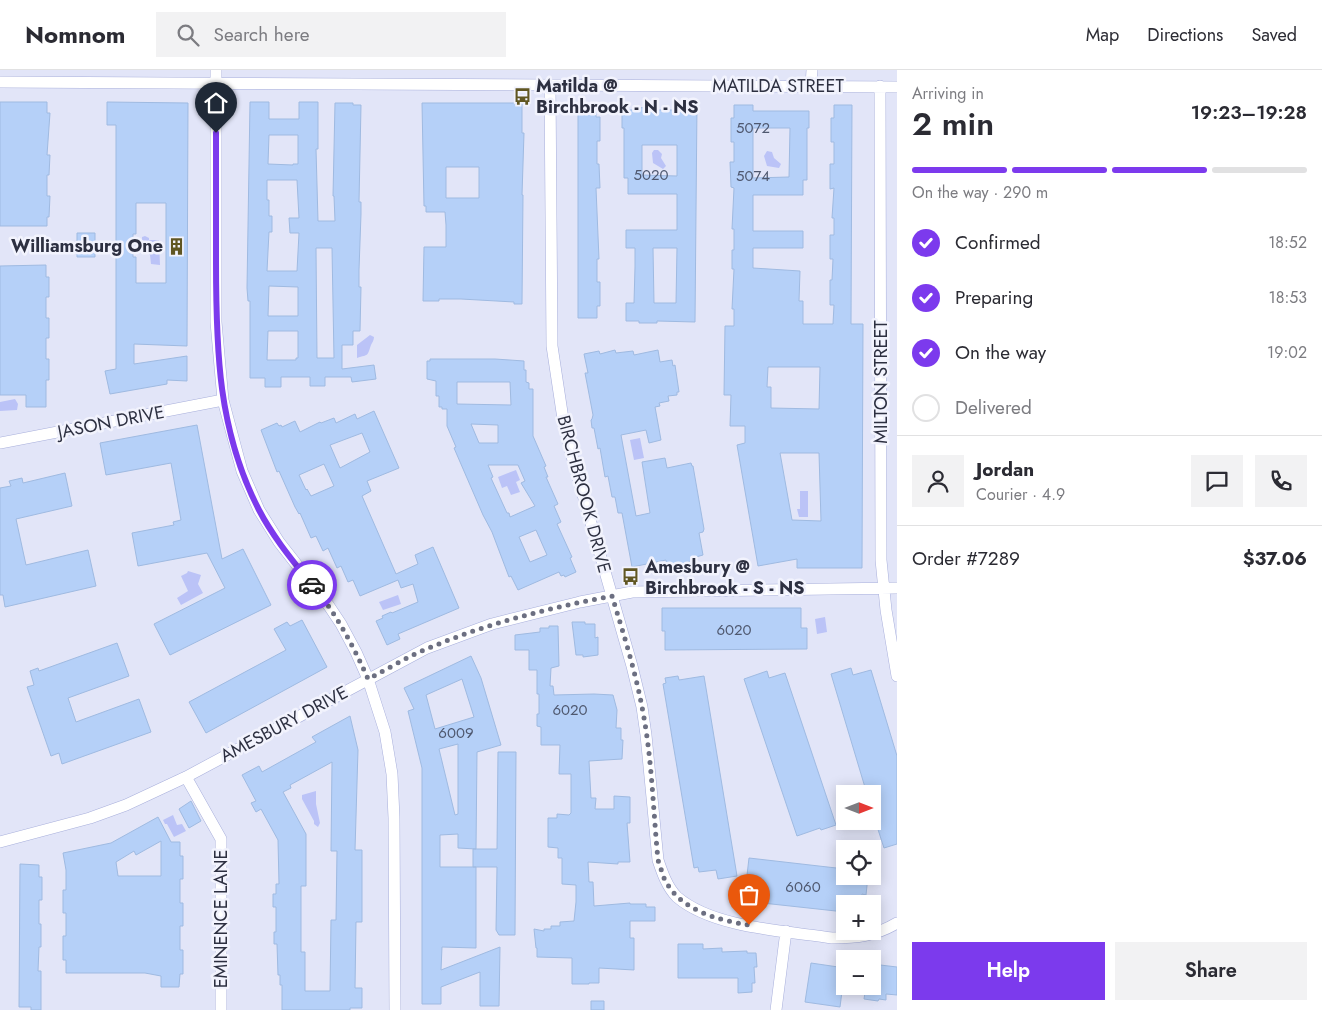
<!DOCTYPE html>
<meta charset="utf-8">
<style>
:root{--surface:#fff;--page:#f2f2f3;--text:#2b2b33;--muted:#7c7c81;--line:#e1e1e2;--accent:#7c3aed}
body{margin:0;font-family:Jost,sans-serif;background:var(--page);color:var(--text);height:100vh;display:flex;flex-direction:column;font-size:19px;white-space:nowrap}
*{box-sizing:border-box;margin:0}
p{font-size:16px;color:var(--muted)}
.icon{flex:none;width:28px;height:28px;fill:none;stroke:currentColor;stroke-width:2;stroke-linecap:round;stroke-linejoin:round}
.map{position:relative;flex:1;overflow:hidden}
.panel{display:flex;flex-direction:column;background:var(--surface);width:425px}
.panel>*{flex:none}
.needle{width:32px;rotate:90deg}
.buttons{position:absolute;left:836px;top:715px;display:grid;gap:10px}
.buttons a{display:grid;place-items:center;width:45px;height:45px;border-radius:0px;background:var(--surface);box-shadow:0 2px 12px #0003;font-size:25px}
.pin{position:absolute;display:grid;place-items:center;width:42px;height:42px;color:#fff;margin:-51px -21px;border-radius:50% 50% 50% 0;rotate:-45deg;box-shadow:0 0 5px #0007}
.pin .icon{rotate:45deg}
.courier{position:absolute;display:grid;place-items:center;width:50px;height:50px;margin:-25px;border:4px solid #7c3aed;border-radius:50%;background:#fff;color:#222;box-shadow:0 1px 6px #0007}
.overview em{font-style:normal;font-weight:600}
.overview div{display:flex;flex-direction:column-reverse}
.overview{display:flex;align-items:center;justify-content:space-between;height:85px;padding:0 15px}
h1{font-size:32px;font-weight:600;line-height:38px}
.bar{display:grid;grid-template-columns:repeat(4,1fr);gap:8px 5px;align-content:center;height:60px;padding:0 15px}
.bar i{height:6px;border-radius:4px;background:var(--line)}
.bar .active{background:var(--accent)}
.bar p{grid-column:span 4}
.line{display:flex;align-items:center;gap:12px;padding:0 15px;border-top:1px solid var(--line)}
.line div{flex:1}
.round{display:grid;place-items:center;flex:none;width:52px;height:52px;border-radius:0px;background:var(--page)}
ol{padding:0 15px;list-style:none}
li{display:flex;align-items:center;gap:15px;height:55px}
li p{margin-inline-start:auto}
li .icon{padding:5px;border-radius:50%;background:var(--accent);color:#fff;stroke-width:4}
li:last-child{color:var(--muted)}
li i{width:28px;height:28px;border:2px solid var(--line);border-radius:50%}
.button{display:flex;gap:10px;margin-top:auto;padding:10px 15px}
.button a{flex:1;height:58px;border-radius:0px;background:var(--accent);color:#fff;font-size:20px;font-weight:600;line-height:58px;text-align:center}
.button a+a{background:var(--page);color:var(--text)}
header{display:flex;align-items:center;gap:30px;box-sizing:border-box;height:70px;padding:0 25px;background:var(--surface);border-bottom:1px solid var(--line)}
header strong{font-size:24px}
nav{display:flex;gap:28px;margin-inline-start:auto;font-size:18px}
.search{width:350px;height:45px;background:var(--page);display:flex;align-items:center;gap:12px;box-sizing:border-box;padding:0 18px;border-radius:0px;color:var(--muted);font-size:19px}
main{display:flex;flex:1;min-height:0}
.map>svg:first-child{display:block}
.water{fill:#bbc3f7}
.building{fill:#b5d0f8;stroke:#9fbae1;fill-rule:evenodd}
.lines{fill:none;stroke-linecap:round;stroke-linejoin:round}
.minor-casing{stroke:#a8afdb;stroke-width:12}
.minor{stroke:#fff;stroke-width:11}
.done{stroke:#6c6f81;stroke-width:5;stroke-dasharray:0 9}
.route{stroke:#7c3aed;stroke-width:6}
.labels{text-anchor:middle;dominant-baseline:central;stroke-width:5;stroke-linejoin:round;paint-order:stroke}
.number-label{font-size:15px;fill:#4f586f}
.poi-label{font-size:18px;font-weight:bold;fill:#2d3041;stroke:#f2f3fd;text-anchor:start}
.street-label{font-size:18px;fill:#2d3041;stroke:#f2f3fd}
</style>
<header>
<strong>Nomnom</strong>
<div class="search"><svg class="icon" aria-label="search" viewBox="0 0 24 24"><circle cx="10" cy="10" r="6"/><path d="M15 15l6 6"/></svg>Search here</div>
<nav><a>Map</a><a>Directions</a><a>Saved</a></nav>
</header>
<main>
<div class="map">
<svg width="897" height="940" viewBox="0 0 897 940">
<rect width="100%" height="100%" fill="#e2e5f8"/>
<!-- water -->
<path class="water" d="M 654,80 L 658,80 L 662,84 L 661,88 L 666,96 L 663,99 L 653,93 L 652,83 Z
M 767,81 L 772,82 L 774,88 L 781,94 L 779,98 L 767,96 L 764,86 Z
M 145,166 L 149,168 L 149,170 L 159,170 L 160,195 L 151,194 L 150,185 L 142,180 L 142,167 Z
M 370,265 L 374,267 C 374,270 372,273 371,275 C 367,287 369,284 357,288 L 357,275 Z
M 15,329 L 18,334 L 17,340 L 0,341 L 0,332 Z
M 640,368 L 644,388 L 634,390 L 630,370 Z
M 516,400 L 520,410 L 516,412 L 520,422 L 511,425 L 507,416 L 502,418 L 498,407 Z
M 800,421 L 808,421 L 808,447 L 799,447 L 797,439 L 800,439 Z
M 188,501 L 201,505 L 198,514 L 203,523 L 181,535 L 177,528 L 188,521 L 181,506 L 187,503 Z
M 398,525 L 401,534 L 383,540 L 379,532 Z
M 825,547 L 827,562 L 817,564 L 815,549 Z
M 316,721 L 316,734 L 320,753 L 318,757 L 314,754 L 314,751 L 302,729 L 302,725 Z
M 173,745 L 177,755 L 182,754 L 186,761 L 174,767 L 167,754 L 165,754 L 163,750 Z"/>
<!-- building -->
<path class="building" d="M 0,32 L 47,32 L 47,43 L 50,43 L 47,85 L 50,85 L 49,105 L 47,105 L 47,126 L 50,126 L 49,147 L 47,147 L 47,156 L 0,156 Z
M 107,32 L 188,33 L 187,276 L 134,274 L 134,294 L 187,286 L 187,311 L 167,310 L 167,314 L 110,324 L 105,301 L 116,299 L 116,55 L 107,55 ZM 136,133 L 166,133 L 166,213 L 136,213 L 136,187 L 133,187 L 133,164 L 136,164 Z
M 250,32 L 269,32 L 269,49 L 299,49 L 299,32 L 318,32 L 318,79 L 316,79 L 318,151 L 335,151 L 334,126 L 333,126 L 335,33 L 353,33 L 353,35 L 361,35 L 359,132 L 361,132 L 361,144 L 359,200 L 359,217 L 361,217 L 360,261 L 353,261 L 353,275 L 342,275 L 342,299 L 374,295 L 376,309 L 352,312 L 351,307 L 325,307 L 325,316 L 310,316 L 310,307 L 281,307 L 281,317 L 265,317 L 265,308 L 250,308 L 250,231 L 248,231 L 247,218 ZM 269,65 L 298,65 L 298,94 L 293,94 L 293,95 L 268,94 ZM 267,110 L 297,110 L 299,148 L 289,148 L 290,163 L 299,163 L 297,201 L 267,201 L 269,162 L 272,162 L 272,146 L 269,146 L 269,130 L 267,130 ZM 316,178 L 332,178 L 334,288 L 317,288 ZM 269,216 L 298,217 L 298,246 L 268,246 ZM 268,261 L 298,261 L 298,288 L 296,288 L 296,290 L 267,290 Z
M 422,33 L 522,33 L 522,63 L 524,63 L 522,125 L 523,125 L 522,234 L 514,234 L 514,232 L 461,229 L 439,229 L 439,231 L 423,231 L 424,177 L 446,177 L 446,155 L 445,142 L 426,142 L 426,136 L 424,136 ZM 446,97 L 479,97 L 479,128 L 446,128 Z
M 678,33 L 697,33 L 695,252 L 657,251 L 657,253 L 639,253 L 639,251 L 626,251 L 626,233 L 634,233 L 635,197 L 635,178 L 626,178 L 626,160 L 677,160 L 677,124 L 628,124 L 628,108 L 624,108 L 624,58 L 622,58 L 622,40 L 635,40 L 635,38 L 658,37 L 658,40 L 678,40 ZM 642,75 L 677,75 L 677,106 L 642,105 ZM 653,178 L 677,178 L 676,233 L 654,233 Z
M 578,34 L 596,34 L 596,47 L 600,47 L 600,71 L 597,71 L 597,94 L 599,94 L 600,118 L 596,118 L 599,189 L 597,189 L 597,212 L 600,212 L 600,236 L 597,236 L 597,248 L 578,248 Z
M 734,35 L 753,35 L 753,41 L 809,41 L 809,58 L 807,58 L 807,110 L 803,110 L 803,125 L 753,125 L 753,161 L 803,161 L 803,178 L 753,178 L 753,198 L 800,201 L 799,231 L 803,231 L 803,254 L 833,254 L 834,235 L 830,235 L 830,210 L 832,210 L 833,189 L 830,189 L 830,165 L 834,165 L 834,148 L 832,148 L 834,118 L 830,119 L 830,94 L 834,94 L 834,72 L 831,72 L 831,48 L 834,48 L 834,35 L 852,35 L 851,254 L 863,254 L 862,498 L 797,498 L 797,489 L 758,496 L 737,375 L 745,373 L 745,356 L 730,356 L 731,325 L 724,325 L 725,256 L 734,256 L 734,239 L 732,239 L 734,199 L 732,199 L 732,180 L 734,180 L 734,159 L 732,159 L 734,118 L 731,117 L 730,92 L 734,92 L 734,72 L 731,72 L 731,48 L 734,48 ZM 753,58 L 790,58 L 789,107 L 753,108 ZM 768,297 L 820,297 L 819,339 L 771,338 L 771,317 L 767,317 ZM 780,383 L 819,383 L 821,451 L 792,450 Z
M 77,163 L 95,163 L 95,187 L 77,187 Z
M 46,195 L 46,207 L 49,207 L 49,227 L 46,227 L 46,248 L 49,248 L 49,268 L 46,268 L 46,289 L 49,289 L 49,310 L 46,310 L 46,337 L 26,337 L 26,325 L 0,325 L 0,196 Z
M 615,280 L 616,283 L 633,281 L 634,285 L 658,280 L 660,292 L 672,290 L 673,296 L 675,295 L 679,322 L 677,322 L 677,325 L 668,326 L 669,331 L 659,333 L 660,336 L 655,337 L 661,370 L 649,373 L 646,360 L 621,365 L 636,446 L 650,443 L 642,392 L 665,388 L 667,398 L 691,393 L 692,396 L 693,396 L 704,459 L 703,462 L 699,463 L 703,485 L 696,487 L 697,490 L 667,497 L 666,490 L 632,497 L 622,443 L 618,443 L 615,427 L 612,427 L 608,406 L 605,407 L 600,378 L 598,379 L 594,358 L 592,358 L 591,350 L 592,349 L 593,345 L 585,303 L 588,303 L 584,284 L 599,281 L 600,284 Z
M 430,289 L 495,289 L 524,291 L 524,300 L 526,300 L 526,312 L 529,313 L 529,319 L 533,319 L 533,366 L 546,396 L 544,397 L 548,407 L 546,407 L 558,434 L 554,436 L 561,452 L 557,454 L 572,487 L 570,488 L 576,502 L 565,507 L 564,505 L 561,506 L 559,502 L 518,520 L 511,506 L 509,507 L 492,462 L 483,445 L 454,378 L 456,377 L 447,356 L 447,339 L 442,339 L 442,337 L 439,337 L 439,326 L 436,326 L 436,311 L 427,309 L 427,291 L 430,291 ZM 457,312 L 510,312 L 511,335 L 457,334 ZM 471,354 L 498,355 L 498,373 L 479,373 ZM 488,395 L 518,395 L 525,411 L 521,413 L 535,436 L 510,447 L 509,443 L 507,443 L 491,408 L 493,407 ZM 536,460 L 547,485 L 530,492 L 519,467 Z
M 374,341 L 399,398 L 367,411 L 371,421 L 362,426 L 396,504 L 418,494 L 415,485 L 433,477 L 459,538 L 398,564 L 400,569 L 387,575 L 376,551 L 383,548 L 382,546 L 391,542 L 392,543 L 418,532 L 413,514 L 401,518 L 398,510 L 360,526 L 353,510 L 348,512 L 341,496 L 337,498 L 328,478 L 323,481 L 316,466 L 311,468 L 300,443 L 299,444 L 295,437 L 279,401 L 277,402 L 261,360 L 277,353 L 279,356 L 281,355 L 282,357 L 295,351 L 300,362 L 320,352 L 321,353 L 334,348 L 336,353 L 355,344 L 357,349 ZM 362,363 L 370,382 L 340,398 L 330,375 ZM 324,394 L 334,416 L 311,426 L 307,419 L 306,420 L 299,405 Z
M 197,355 L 222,489 L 243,479 L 271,535 L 170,585 L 154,554 L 225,518 L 207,483 L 138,496 L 132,463 L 174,455 L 173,452 L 181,450 L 171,393 L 106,405 L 100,373 Z
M 65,403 L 72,436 L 16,449 L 26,495 L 88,480 L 96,516 L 5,537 L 3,525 L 0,525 L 0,418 L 11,416 L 9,411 L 22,408 L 23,413 Z
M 662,538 L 801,538 L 801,558 L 807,558 L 807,579 L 665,580 L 665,561 L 662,561 Z
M 302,550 L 327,597 L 206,663 L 189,632 L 286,580 L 274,559 L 287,552 L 290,556 Z
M 572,552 L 585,552 L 585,554 L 595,554 L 595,568 L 598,567 L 598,585 L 583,587 L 583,585 L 576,585 Z
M 549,556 L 558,556 L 559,596 L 551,598 L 550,616 L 553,616 L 554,625 L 594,624 L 613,625 L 617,640 L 616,658 L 621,658 L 621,670 L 623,670 L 622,689 L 589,691 L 591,728 L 596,728 L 595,739 L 614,739 L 614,726 L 630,727 L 630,753 L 627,753 L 630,792 L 618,792 L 618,794 L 588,792 L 589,812 L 593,812 L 594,836 L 630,833 L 630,834 L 646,834 L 646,837 L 655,837 L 655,851 L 630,851 L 630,868 L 634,868 L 634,900 L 599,898 L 599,913 L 589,913 L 589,914 L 572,914 L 572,888 L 537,887 L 537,878 L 536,878 L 534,859 L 544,861 L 544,859 L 551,859 L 551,856 L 560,856 L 560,852 L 574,851 L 576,832 L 576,815 L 562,814 L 562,788 L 558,788 L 558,778 L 548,777 L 548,748 L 557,748 L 557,744 L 569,745 L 571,743 L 571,704 L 559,704 L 560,675 L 541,675 L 541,657 L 537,656 L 537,644 L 539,644 L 539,624 L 537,624 L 537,600 L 529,600 L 529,580 L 515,580 L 515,565 L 540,562 L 540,558 L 549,558 Z
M 117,573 L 129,606 L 68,628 L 76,652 L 139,629 L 151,662 L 62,694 L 59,683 L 51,686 L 27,617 L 34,615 L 30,601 L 38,598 L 39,601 Z
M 471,586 L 481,608 L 501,675 L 477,682 L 476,779 L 458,778 L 458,764 L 440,765 L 440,797 L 476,797 L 476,878 L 442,877 L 441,900 L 500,877 L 499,936 L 480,936 L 480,902 L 441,917 L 441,934 L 422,934 L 422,698 L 408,641 L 414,639 L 404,618 ZM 462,609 L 474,647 L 435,659 L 426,625 ZM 458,674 L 458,744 L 455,745 L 439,679 Z
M 851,598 L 853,605 L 871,600 L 897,686 L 897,774 L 884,778 L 872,741 L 872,724 L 867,724 L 831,604 Z
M 767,601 L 769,608 L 785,603 L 836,755 L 821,760 L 820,758 L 797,766 L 744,609 Z
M 678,606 L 679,610 L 704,606 L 737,806 L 718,809 L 716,800 L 699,802 L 698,797 L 694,798 L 663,614 L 666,613 L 665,608 Z
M 350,646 L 358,680 L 355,780 L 362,780 L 362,852 L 356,852 L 355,918 L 362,918 L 362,938 L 350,938 L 350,940 L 282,940 L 282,915 L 280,915 L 280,905 L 278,905 L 277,874 L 274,874 L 274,862 L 276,862 L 276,837 L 273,837 L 273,824 L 276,824 L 276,814 L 279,814 L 278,770 L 261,739 L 256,742 L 251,733 L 256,731 L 242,705 L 259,696 L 262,702 L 316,672 L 312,667 ZM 332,692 L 331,781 L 337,781 L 336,850 L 331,850 L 330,921 L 305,921 L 305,882 L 301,882 L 301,816 L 306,816 L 306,764 L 283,722 L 291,718 L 290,715 Z
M 498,682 L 516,682 L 515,865 L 499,865 L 496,860 L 497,797 L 473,797 L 473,779 L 497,779 Z
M 191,731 L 201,751 L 189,758 L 179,739 Z
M 158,747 L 171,772 L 180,772 L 180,786 L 183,786 L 183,809 L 180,809 L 180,833 L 183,833 L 183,856 L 180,856 L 180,880 L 183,880 L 183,904 L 180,904 L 179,917 L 161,917 L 161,906 L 145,903 L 66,903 L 66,890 L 63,890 L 63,866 L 66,866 L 66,843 L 63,843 L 63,820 L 66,820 L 66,800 L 63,783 L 111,773 ZM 161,771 L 161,806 L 118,806 L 116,792 L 134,781 L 136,785 Z
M 749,788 L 845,799 L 845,806 L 868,806 L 866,825 L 862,824 L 861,834 L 845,834 L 845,842 L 744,831 Z
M 20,794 L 39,795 L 39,807 L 42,807 L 42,830 L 39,830 L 39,854 L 41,854 L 41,877 L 39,877 L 38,901 L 41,901 L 41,940 L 31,940 L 31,937 L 19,937 Z
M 678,874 L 703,874 L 703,879 L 722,878 L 722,882 L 747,881 L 747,883 L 756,883 L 757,897 L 754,897 L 755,913 L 752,913 L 752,922 L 738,923 L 738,908 L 678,908 Z
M 811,893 L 845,898 L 840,937 L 805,932 Z
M 872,894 L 897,897 L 897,925 L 886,924 L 886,930 L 879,929 L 878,931 L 864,929 L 866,916 L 872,916 Z
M 591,931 L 604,931 L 604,940 L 591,940 Z"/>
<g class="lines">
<defs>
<path id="minor" d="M 216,0 L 216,252 L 223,330 L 242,401 L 259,440 L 279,472 L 329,536 L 341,554 L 356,582 L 368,609 L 385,662 L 392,704 L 394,748 L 395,940
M 0,12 L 897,17
M 550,15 L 552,276 L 563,349 L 571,383 L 632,596 L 642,637 L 646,665 L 658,790 C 662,802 667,817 677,827 C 713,858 786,861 832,868 C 857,868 875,866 897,853
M 811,16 L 812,0
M 880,16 L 881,490 L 886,540 L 897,606
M 0,373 L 223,330
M 186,707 L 221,769 L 221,940
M 0,772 L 90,748 L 126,735 L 186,707 L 427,578 L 492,554 L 580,532 L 632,522 L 897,518
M 776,940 L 786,861"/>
</defs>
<!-- minor casing -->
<use href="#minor" class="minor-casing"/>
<!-- minor -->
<use href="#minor" class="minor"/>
</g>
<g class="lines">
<!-- done -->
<path class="done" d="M 312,515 C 336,543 353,575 368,609 C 388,599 408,586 429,578 C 488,553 549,538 612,526 C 623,562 635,600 642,637 C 652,687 653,739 658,790 C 660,796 662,802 664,808 C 679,840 717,850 749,855"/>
<!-- route -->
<path class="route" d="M 216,63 C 216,106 216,149 216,192 C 216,280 218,361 259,440 C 273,467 293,491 312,515"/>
</g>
<!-- icons -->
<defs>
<symbol id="bus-bare" viewBox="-9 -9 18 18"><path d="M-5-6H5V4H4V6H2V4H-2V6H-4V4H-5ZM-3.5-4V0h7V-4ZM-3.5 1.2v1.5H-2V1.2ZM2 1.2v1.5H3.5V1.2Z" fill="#605622" stroke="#f2f3fd" stroke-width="2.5" paint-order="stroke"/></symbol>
<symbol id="building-bare" viewBox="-9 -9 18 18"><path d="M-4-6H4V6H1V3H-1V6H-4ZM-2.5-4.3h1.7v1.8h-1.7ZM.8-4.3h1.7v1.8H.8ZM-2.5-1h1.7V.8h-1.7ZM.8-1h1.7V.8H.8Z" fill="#605622" stroke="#f2f3fd" stroke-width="2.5" paint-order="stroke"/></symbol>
</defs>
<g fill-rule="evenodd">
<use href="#bus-bare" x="510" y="14" width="25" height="25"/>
<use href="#building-bare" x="164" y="164" width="25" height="25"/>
<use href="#bus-bare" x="618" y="494" width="25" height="25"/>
</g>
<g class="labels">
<!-- number labels -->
<g class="number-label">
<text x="753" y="58">5072</text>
<text x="651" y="105">5020</text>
<text x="753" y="106">5074</text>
<text x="734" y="560">6020</text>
<text x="570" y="640">6020</text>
<text x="456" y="663">6009</text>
<text x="803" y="817">6060</text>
</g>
<!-- poi labels -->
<g class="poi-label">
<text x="536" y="16">Matilda @<tspan x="536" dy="21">Birchbrook - N - NS</tspan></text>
<text x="163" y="176" text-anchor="end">Williamsburg One</text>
<text x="645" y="497">Amesbury @<tspan x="645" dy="21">Birchbrook - S - NS</tspan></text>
</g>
<!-- street labels -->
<g class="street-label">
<text x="778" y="16">MATILDA STREET</text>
<text transform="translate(881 312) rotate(-90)">MILTON STREET</text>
<text transform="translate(111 352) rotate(-11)">JASON DRIVE</text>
<text transform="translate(584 424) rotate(75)">BIRCHBROOK DRIVE</text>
<text transform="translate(284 654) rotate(-28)">AMESBURY DRIVE</text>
<text transform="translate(221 849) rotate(-90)">EMINENCE LANE</text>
</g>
</g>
</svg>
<div class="buttons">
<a><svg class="needle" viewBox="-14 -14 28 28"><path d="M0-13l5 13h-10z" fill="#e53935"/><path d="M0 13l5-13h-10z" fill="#7c7c81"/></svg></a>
<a><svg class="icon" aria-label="locate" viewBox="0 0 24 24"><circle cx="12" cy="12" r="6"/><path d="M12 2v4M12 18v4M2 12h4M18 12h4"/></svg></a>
<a>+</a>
<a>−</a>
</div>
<div class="pin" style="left:749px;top:855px;background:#ea580c"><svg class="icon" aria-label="bag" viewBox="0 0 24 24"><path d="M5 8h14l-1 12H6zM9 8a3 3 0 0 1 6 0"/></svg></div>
<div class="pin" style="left:216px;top:63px;background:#1f2937"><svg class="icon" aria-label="home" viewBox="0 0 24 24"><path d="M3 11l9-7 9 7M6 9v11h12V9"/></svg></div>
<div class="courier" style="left:312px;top:515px"><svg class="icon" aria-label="car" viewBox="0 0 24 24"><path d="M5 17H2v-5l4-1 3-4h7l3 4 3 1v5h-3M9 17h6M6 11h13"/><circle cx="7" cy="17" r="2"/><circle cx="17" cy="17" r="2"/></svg></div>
</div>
<section class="panel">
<div class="overview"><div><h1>2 min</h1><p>Arriving in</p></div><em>19:23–19:28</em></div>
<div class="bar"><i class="active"></i><i class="active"></i><i class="active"></i><i></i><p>On the way · 290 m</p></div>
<ol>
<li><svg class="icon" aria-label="check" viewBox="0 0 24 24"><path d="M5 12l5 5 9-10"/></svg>Confirmed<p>18:52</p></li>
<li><svg class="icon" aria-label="check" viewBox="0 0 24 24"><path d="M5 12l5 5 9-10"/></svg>Preparing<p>18:53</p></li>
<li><svg class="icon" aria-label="check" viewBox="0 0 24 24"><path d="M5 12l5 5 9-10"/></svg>On the way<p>19:02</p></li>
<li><i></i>Delivered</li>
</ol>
<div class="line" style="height:90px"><a class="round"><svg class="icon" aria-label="person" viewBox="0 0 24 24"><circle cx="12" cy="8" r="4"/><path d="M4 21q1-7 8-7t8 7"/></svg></a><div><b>Jordan</b><p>Courier · 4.9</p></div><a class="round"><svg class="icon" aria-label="chat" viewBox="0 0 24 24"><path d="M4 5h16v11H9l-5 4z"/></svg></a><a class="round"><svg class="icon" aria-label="phone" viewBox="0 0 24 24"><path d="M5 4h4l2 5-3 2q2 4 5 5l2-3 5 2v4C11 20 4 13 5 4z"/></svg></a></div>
<div class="line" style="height:65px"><div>Order #7289</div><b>$37.06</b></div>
<div class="button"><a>Help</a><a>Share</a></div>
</section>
</main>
